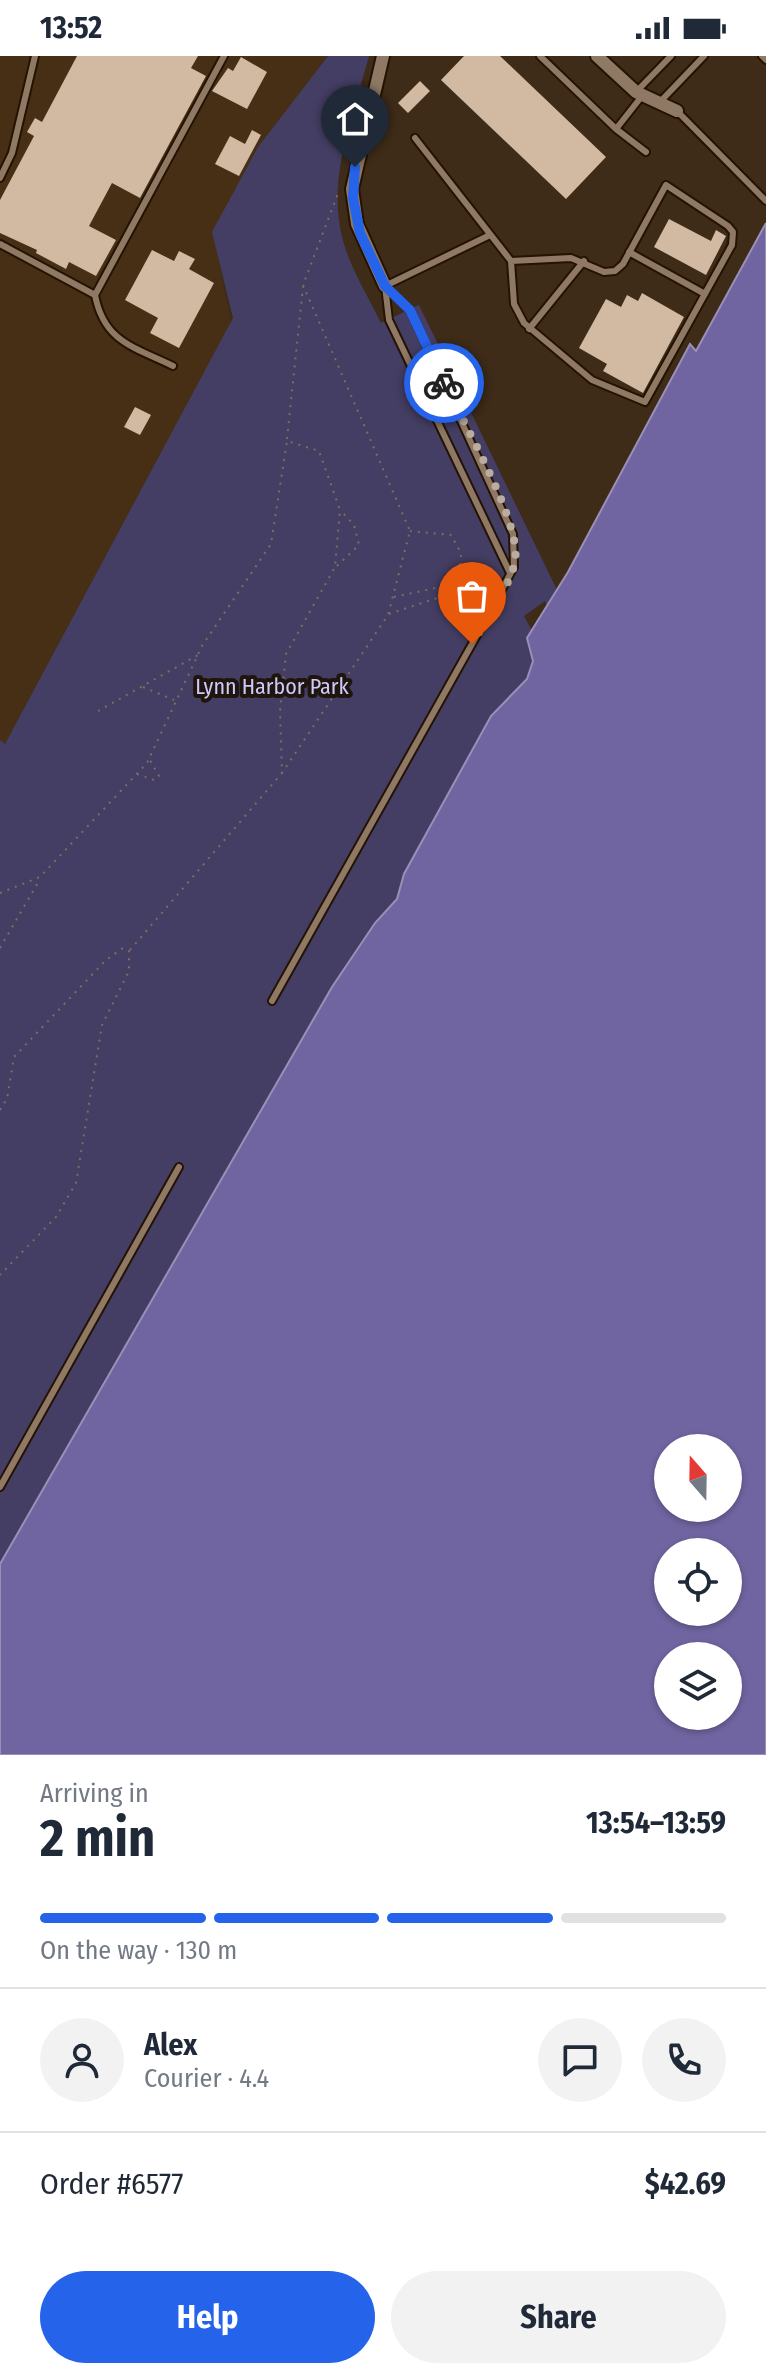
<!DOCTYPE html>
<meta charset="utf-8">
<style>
:root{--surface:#fff;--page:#f2f2f3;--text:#1f2937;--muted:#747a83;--line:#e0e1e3;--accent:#2563eb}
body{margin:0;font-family:"Fira Sans Condensed",sans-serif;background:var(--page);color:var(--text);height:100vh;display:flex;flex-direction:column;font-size:30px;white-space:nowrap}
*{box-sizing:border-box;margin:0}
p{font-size:26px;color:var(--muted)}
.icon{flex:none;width:44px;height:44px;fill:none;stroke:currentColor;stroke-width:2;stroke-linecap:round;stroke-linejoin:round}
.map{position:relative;height:1699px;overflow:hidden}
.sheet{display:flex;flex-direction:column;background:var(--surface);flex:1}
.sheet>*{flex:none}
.needle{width:52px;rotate:340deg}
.tools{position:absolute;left:654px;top:1378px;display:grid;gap:16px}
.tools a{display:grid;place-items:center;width:88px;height:88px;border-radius:50%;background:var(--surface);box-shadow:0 2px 6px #0004;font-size:40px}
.pin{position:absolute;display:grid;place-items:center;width:68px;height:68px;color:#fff;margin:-82px -34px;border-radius:50% 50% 50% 0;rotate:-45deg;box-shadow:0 0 8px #0007}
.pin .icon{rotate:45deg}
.courier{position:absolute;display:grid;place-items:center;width:80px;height:80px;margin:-40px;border:6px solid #2563eb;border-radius:50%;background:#fff;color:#222;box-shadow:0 2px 10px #0007}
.headline em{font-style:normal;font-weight:700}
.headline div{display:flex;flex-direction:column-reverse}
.headline{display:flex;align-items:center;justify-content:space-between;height:136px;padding:0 40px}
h1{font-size:52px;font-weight:700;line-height:60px}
.bar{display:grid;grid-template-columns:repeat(4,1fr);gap:12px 8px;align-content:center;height:96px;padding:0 40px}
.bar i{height:10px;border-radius:6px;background:var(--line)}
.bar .on{background:var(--accent)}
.bar p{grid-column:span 4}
.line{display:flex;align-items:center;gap:20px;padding:0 40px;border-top:2px solid var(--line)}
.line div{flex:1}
.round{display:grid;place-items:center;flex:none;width:84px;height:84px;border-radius:42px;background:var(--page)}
.button{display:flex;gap:16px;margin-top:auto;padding:16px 40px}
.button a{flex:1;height:92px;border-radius:48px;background:var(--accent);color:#fff;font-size:32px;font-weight:700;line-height:92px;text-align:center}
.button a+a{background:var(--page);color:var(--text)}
.status{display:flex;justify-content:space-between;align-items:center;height:56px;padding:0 40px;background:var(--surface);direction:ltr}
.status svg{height:22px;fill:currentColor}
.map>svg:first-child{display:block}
.built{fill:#472f16}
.green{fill:#453e64}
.water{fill:#7065a1;stroke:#9a90b7;stroke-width:2;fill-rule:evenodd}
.building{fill:#d1b9a2}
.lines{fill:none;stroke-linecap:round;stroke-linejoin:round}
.lane-casing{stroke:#241302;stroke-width:10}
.street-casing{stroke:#241302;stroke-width:16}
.path{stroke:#7d6d5d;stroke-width:2;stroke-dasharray:2 6;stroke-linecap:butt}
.lane{stroke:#8f7964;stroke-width:6}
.street{stroke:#8f7964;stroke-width:12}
.done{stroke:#baada0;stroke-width:8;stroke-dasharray:0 14.4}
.route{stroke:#2563eb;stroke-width:10}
.labels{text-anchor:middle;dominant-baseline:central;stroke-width:8;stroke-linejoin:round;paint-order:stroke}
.park-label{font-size:22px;fill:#d0c8fd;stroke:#1e160d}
</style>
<div class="status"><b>13:52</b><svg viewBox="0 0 49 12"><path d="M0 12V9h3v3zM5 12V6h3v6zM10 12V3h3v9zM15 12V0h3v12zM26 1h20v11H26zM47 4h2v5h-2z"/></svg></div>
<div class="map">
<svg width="766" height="1699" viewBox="0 0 766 1699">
<rect width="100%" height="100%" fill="#3e2b18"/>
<!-- built -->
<path class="built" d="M 0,0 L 328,0 L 258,91 L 213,176 L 231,266 L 5,688 L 0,684 Z"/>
<!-- green -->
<path class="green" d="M 328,0 L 369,0 C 353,60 325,126 344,188 C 352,215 369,242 381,267 L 419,249 L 557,534 L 547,550 L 545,545 L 524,560 L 532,575 L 528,584 L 533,605 L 527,623 L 491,660 L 404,817 L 397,843 L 375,867 L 332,932 L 0,1508 L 0,684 L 5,688 L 233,262 L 212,176 L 258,91 Z"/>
<!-- water -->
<path class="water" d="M 766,167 L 766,1699 L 0,1699 L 0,1508 L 332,931 L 375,867 L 397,843 L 404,818 L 491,660 L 527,623 L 533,605 L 527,582 L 568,516 L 690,288 L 696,295 ZM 668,1392 L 728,1392 L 728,1452 L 668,1452 ZM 668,1496 L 728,1496 L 728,1556 L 668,1556 ZM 668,1600 L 728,1600 L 728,1660 L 668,1660 Z"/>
<!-- building -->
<path class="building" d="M 77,0 L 198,0 L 191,12 L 206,20 L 140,142 L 112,127 L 89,170 L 116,184 L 96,220 L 69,206 L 66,213 L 36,197 L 37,194 L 0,177 L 0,144 L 34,80 L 27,76 L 35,62 L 42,66 Z
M 464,0 L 500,0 L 606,101 L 566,143 L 441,24 Z
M 241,1 L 267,16 L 247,53 L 212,35 L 228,12 L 233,15 Z
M 420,25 L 430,35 L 408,57 L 398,47 Z
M 252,74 L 261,79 L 239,120 L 215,108 L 230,80 L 245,88 Z
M 669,163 L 711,185 L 716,174 L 726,180 L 706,219 L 654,191 Z
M 152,194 L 174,205 L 179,195 L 195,203 L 189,213 L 214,227 L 179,292 L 150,277 L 158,262 L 125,244 Z
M 642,237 L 684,261 L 643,337 L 603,315 L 607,308 L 579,292 L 606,243 L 621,251 L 627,239 L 638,245 Z
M 135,351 L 151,359 L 140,379 L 124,371 Z"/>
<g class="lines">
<defs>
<path id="lane" d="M 540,0 L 616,73 L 642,40
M 762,0 L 766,4
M 636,36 L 671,0
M 659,47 L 704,0
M 677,55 L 766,145
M 616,73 L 646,96
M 415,82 L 511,205 L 514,248 L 524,267 L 592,324 L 645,346 L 732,189 L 733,176 L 728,170 L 666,129 L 623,208 L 615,215 L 604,216 L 571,202 L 511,205
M 0,122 L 12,97 L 35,0
M 0,188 L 95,239 C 104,286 134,291 173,310
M 629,196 L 705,238
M 385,230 L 389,264 L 510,517
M 385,230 L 490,179
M 95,239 L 224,0
M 529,273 L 584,205
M 272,945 L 486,563 L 514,511 L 513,478 L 410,254 L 385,230
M 0,1431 L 179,1111"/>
<path id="street" d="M 383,0 L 352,133 L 357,168 L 385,230
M 597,0 L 636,36 L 677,55"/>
</defs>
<!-- lane casing -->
<use href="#lane" class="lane-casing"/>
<!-- street casing -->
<use href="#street" class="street-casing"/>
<!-- path -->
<path class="path" d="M 287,383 L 303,231
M 337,510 L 359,489 L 354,469 L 341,455
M 394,541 L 445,530 L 460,517 L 461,497 L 451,479 L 410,475
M 389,558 L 497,522
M 143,631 L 174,644
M 98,655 L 198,599
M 137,718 L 154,724 L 159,720 L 150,704
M 0,837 L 40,821 L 147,707 L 202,590 L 271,488 L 287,385 L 319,395 L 340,454 L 335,511 L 286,598 L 280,655 L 282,717 L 388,559 L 410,475 L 303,229 L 339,135
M 0,892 L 40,823
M 130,894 L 282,717
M 0,1054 L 7,1043 L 14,1001 L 106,904 L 123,892 L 129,895 L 129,915 L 102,969 L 76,1127 L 56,1161 L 0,1219"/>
<!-- lane -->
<use href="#lane" class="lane"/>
<!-- street -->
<use href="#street" class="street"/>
</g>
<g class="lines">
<!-- done -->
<path class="done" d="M 444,327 C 463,366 522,467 515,505 C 511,529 484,567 472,588"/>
<!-- route -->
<path class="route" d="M 355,111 L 353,142 L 360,177 L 385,230 L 410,254 L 444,327"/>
</g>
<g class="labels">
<!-- park labels -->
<g class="park-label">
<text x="272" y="630">Lynn Harbor Park</text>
</g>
</g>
</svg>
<div class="tools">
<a><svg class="needle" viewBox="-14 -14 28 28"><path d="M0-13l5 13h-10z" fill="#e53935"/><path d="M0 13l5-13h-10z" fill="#747a83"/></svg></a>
<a><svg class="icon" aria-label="locate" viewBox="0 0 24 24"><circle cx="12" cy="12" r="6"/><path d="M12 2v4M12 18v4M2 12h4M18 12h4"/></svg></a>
<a><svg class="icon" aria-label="layers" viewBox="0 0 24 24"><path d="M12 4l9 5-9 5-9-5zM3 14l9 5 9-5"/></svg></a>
</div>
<div class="pin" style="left:472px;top:588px;background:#ea580c"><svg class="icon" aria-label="bag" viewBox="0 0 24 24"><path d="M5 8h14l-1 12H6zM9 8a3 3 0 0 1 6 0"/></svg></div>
<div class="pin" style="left:355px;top:111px;background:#1f2937"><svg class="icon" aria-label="home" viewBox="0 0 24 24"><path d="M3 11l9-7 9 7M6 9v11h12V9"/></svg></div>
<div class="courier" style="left:444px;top:327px"><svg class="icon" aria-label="bike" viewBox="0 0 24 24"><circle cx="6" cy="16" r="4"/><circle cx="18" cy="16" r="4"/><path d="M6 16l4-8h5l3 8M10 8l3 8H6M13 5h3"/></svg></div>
</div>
<section class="sheet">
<div class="headline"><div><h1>2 min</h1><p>Arriving in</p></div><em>13:54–13:59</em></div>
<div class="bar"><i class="on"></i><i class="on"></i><i class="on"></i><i></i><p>On the way · 130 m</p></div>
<div class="line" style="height:144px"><a class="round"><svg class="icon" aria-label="person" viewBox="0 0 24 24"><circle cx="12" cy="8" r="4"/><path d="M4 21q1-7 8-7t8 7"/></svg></a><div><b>Alex</b><p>Courier · 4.4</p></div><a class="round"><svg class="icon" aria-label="chat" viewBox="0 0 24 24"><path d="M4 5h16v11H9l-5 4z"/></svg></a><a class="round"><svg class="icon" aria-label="phone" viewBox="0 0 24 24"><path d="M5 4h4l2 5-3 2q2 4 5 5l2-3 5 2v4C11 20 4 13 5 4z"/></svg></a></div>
<div class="line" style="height:104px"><div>Order #6577</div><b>$42.69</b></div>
<div class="button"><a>Help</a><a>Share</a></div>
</section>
